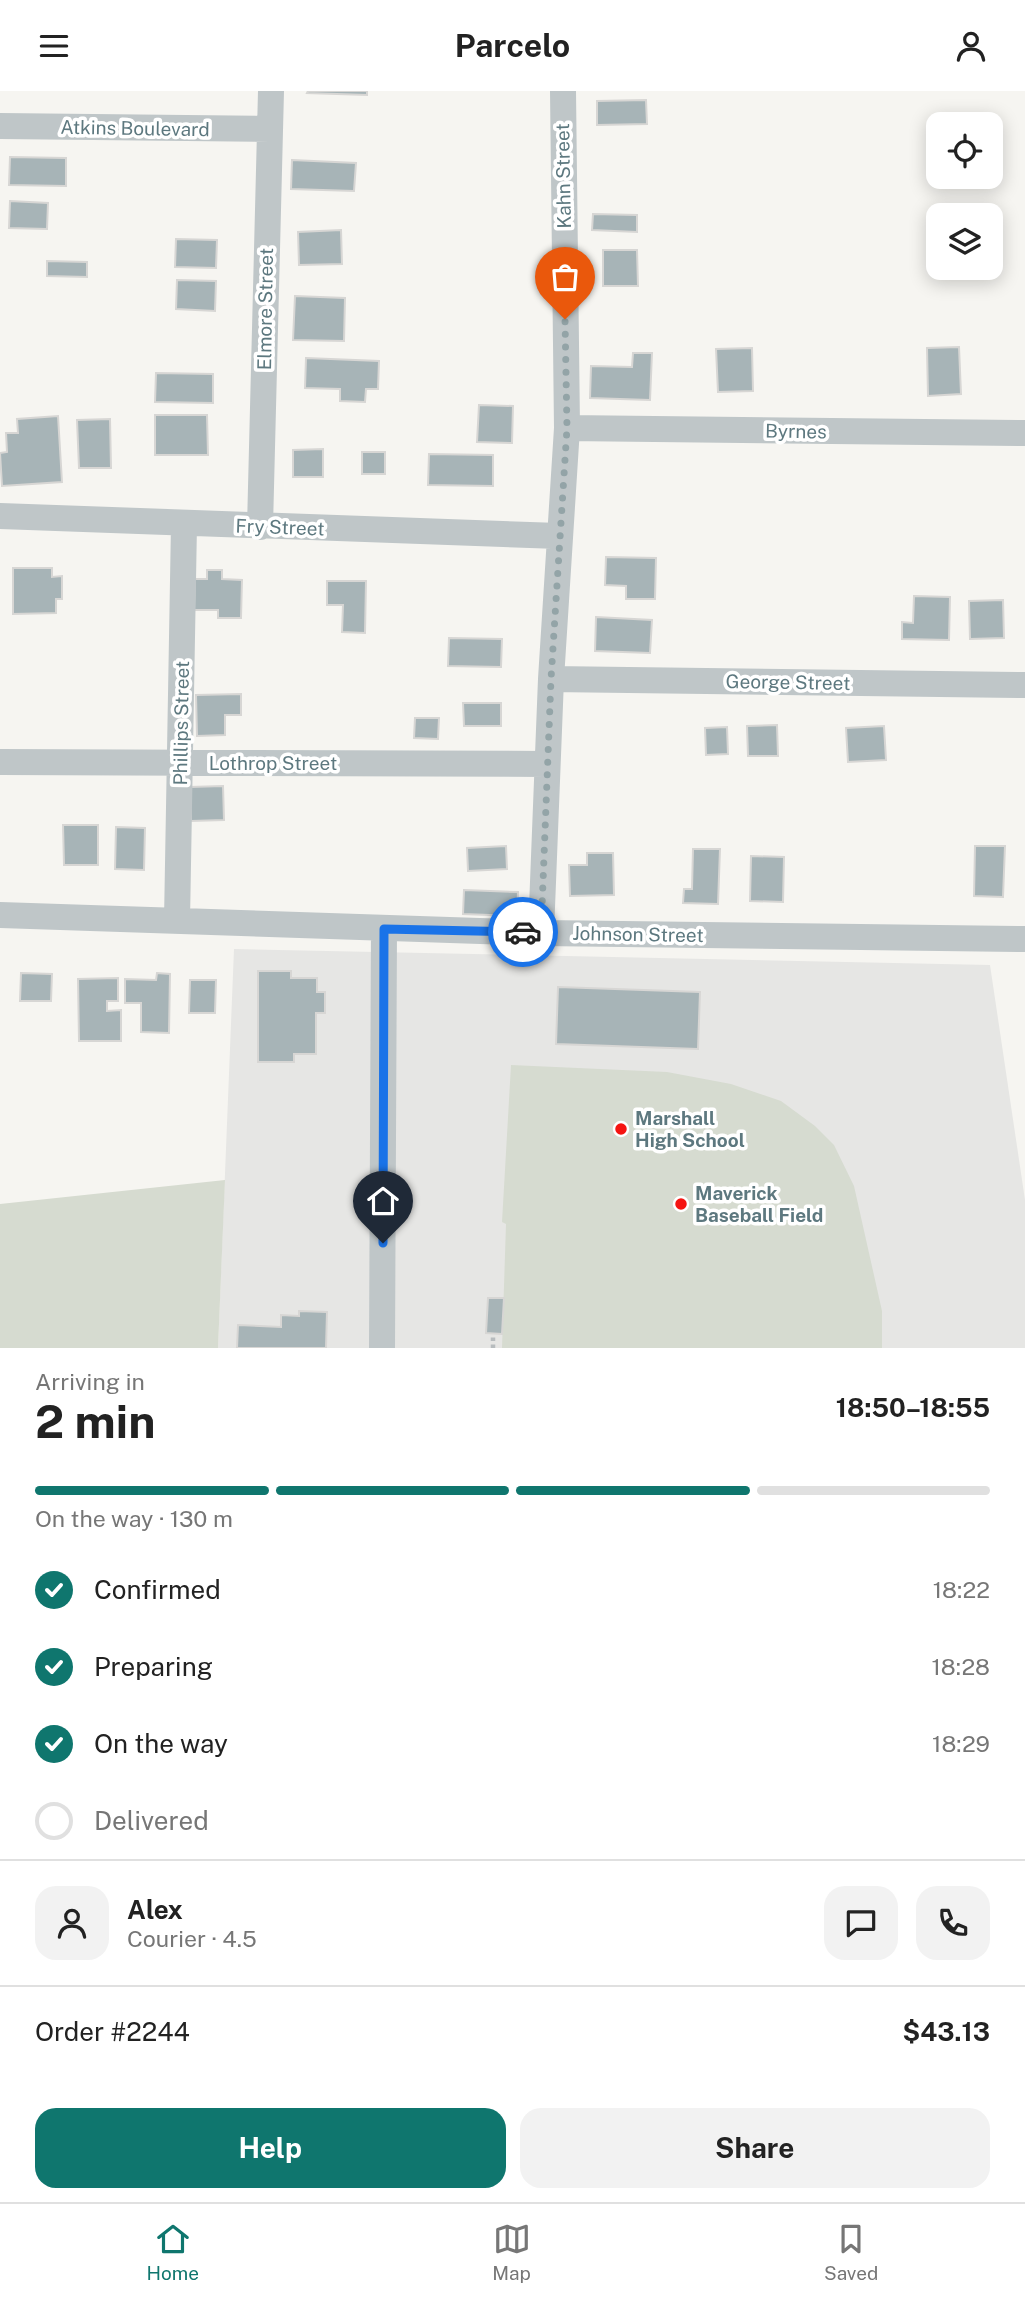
<!DOCTYPE html>
<meta charset="utf-8">
<style>
:root{--surface:#fff;--page:#f2f2f2;--text:#222;--muted:#767676;--line:#e0e0e0;--accent:#0f766e}
body{margin:0;font-family:"Public Sans",sans-serif;background:var(--page);color:var(--text);height:100vh;display:flex;flex-direction:column;font-size:26px;white-space:nowrap}
*{box-sizing:border-box;margin:0}
p{font-size:23px;color:var(--muted)}
.icon{flex:none;width:38px;height:38px;fill:none;stroke:currentColor;stroke-width:2;stroke-linecap:round;stroke-linejoin:round}
.map{position:relative;height:1257px;overflow:hidden}
.panel{display:flex;flex-direction:column;background:var(--surface);flex:1}
.panel>*{flex:none}
.buttons{position:absolute;left:926px;top:21px;display:grid;gap:14px}
.buttons a{display:grid;place-items:center;width:77px;height:77px;border-radius:14px;background:var(--surface);box-shadow:0 4px 18px #0003;font-size:35px}
.pin{position:absolute;display:grid;place-items:center;width:60px;height:60px;color:#fff;margin:-72px -30px;border-radius:50% 50% 50% 0;rotate:-45deg;box-shadow:0 0 7px #0007}
.pin .icon{rotate:45deg}
.courier{position:absolute;display:grid;place-items:center;width:70px;height:70px;margin:-35px;border:5px solid #1a73e8;border-radius:50%;background:#fff;color:#222;box-shadow:0 2px 9px #0007}
.overview em{font-style:normal;font-weight:700}
.overview div{display:flex;flex-direction:column-reverse}
.overview{display:flex;align-items:center;justify-content:space-between;height:119px;padding:0 35px}
h1{font-size:46px;font-weight:700;line-height:52px}
.bar{display:grid;grid-template-columns:repeat(4,1fr);gap:10px 7px;align-content:center;height:84px;padding:0 35px}
.bar i{height:9px;border-radius:5px;background:var(--line)}
.bar .current{background:var(--accent)}
.bar p{grid-column:span 4}
.line{display:flex;align-items:center;gap:18px;padding:0 35px;border-top:2px solid var(--line)}
.line div{flex:1}
.round{display:grid;place-items:center;flex:none;width:74px;height:74px;border-radius:21px;background:var(--page)}
ol{padding:0 35px;list-style:none}
li{display:flex;align-items:center;gap:21px;height:77px}
li p{margin-inline-start:auto}
li .icon{padding:7px;border-radius:50%;background:var(--accent);color:#fff;stroke-width:4}
li:last-child{color:var(--muted)}
li i{width:38px;height:38px;border:4px solid var(--line);border-radius:50%}
.button{display:flex;gap:14px;margin-top:auto;padding:14px 35px}
.button a{flex:1;height:80px;border-radius:21px;background:var(--accent);color:#fff;font-size:28px;font-weight:700;line-height:80px;text-align:center}
.button a+a{background:var(--page);color:var(--text)}
header{display:flex;justify-content:space-between;align-items:center;height:91px;padding:0 35px;background:var(--surface);font-size:32px;font-weight:700}
.tabs{display:flex;justify-content:space-around;align-items:center;height:98px;border-top:2px solid var(--line);background:var(--surface);font-size:19px;color:var(--muted)}
.tabs a{display:grid;justify-items:center;gap:4px}
.tabs .current{color:var(--accent)}
.map>svg:first-child{display:block}
.built{fill:#e6e6e4}
.green{fill:#d6dbd0}
.building{fill:#a7b4b7;stroke:#d7d6d4;stroke-width:2}
.lines{fill:none;stroke-linecap:round;stroke-linejoin:round}
.path{stroke:#b7bcbe;stroke-width:4.5;stroke-dasharray:3.5 3.5;stroke-linecap:butt}
.minor{stroke:#bfc6c8;stroke-width:26}
.done{stroke:#93a4a7;stroke-width:7;stroke-dasharray:0 12.6}
.route{stroke:#1a73e8;stroke-width:9}
.poi-dot{fill:#f51411;stroke:#fff;stroke-width:2.5}
.labels{text-anchor:middle;dominant-baseline:central;stroke-width:7;stroke-linejoin:round;paint-order:stroke}
.street-label{font-size:19px;fill:#5d787f;stroke:#fff}
.poi-label{font-size:19px;font-weight:bold;fill:#5d787f;stroke:#fff;text-anchor:start}
</style>
<header><svg class="icon" aria-label="menu" viewBox="0 0 24 24"><path d="M4 6h16M4 12h16M4 18h16"/></svg>Parcelo<svg class="icon" aria-label="person" viewBox="0 0 24 24"><circle cx="12" cy="8" r="4"/><path d="M4 21q1-7 8-7t8 7"/></svg></header>
<div class="map">
<svg width="1025" height="1257" viewBox="0 0 1025 1257">
<rect width="100%" height="100%" fill="#f6f5f1"/>
<!-- built -->
<path class="built" d="M 234,858 L 990,874 L 1025,1109 L 1025,1257 L 218,1257 Z"/>
<!-- green -->
<path class="green" d="M 511,974 L 667,981 L 731,993 L 781,1010 L 815,1035 L 834,1054 L 854,1095 L 882,1220 L 882,1257 L 502,1257 L 506,1133 L 502,1131 Z
M 225,1089 L 218,1257 L 0,1257 L 0,1113 Z"/>
<!-- building -->
<path class="building" d="M 308,0 L 367,0 L 367,4 L 307,2 Z
M 646,9 L 647,33 L 597,34 L 597,10 Z
M 10,66 L 66,67 L 66,95 L 9,94 Z
M 292,69 L 356,72 L 354,100 L 291,98 Z
M 10,110 L 48,112 L 47,138 L 9,137 Z
M 593,123 L 637,124 L 637,141 L 592,139 Z
M 341,139 L 342,173 L 299,174 L 298,141 Z
M 176,148 L 217,149 L 216,177 L 175,176 Z
M 603,159 L 637,159 L 638,195 L 603,195 Z
M 47,170 L 87,171 L 87,186 L 47,185 Z
M 177,189 L 216,190 L 215,220 L 176,218 Z
M 295,205 L 345,207 L 344,250 L 293,249 Z
M 959,256 L 961,303 L 928,305 L 927,257 Z
M 752,257 L 753,300 L 718,301 L 716,258 Z
M 633,262 L 652,262 L 650,309 L 590,307 L 591,275 L 632,276 Z
M 306,267 L 379,270 L 378,298 L 366,298 L 365,311 L 340,310 L 340,298 L 305,297 Z
M 156,282 L 213,283 L 213,312 L 155,311 Z
M 479,314 L 513,315 L 512,352 L 477,351 Z
M 155,324 L 207,324 L 208,364 L 155,364 Z
M 58,325 L 62,391 L 2,395 L 0,362 L 7,361 L 6,342 L 18,342 L 17,328 Z
M 110,328 L 111,377 L 79,377 L 77,329 Z
M 323,358 L 323,386 L 293,386 L 293,359 Z
M 362,361 L 385,361 L 385,383 L 362,383 Z
M 429,363 L 493,364 L 493,395 L 428,394 Z
M 606,466 L 656,467 L 655,508 L 626,508 L 626,495 L 605,494 Z
M 13,477 L 52,477 L 52,486 L 62,485 L 62,508 L 56,508 L 56,522 L 13,523 Z
M 207,479 L 222,479 L 222,488 L 242,489 L 241,527 L 218,527 L 218,519 L 194,519 L 195,488 L 207,488 Z
M 327,490 L 366,490 L 365,542 L 342,541 L 343,514 L 327,514 Z
M 914,505 L 950,506 L 949,549 L 902,548 L 902,531 L 913,532 Z
M 1003,509 L 1004,547 L 970,548 L 969,510 Z
M 596,526 L 652,529 L 650,562 L 595,560 Z
M 449,547 L 502,548 L 501,576 L 448,575 Z
M 241,603 L 241,624 L 225,624 L 225,644 L 197,645 L 196,604 Z
M 463,612 L 501,612 L 501,635 L 464,635 Z
M 415,627 L 439,627 L 438,648 L 414,647 Z
M 777,634 L 778,665 L 748,665 L 747,635 Z
M 884,635 L 886,669 L 848,671 L 846,637 Z
M 727,636 L 728,663 L 706,664 L 705,637 Z
M 223,695 L 224,729 L 191,730 L 190,696 Z
M 63,734 L 98,734 L 98,774 L 64,774 Z
M 116,736 L 145,737 L 144,779 L 115,778 Z
M 506,755 L 507,778 L 468,780 L 467,757 Z
M 975,755 L 1005,755 L 1003,806 L 974,805 Z
M 693,758 L 720,758 L 718,813 L 683,812 L 684,798 L 692,798 Z
M 587,762 L 613,762 L 614,804 L 570,805 L 569,774 L 587,774 Z
M 751,765 L 784,766 L 783,811 L 750,810 Z
M 464,799 L 518,801 L 517,825 L 463,823 Z
M 258,880 L 291,880 L 291,887 L 317,887 L 317,901 L 325,901 L 325,922 L 316,922 L 316,963 L 294,963 L 294,971 L 258,971 Z
M 21,882 L 52,883 L 51,910 L 20,910 Z
M 157,882 L 170,883 L 169,942 L 141,941 L 141,912 L 125,912 L 125,888 L 156,889 Z
M 118,887 L 118,910 L 107,910 L 107,920 L 121,919 L 121,950 L 79,950 L 78,888 Z
M 190,889 L 216,889 L 215,922 L 189,922 Z
M 558,896 L 700,901 L 698,958 L 556,953 Z
M 488,1207 L 504,1207 L 502,1243 L 486,1242 Z
M 299,1220 L 327,1221 L 326,1257 L 237,1257 L 238,1234 L 281,1236 L 281,1224 L 299,1225 Z"/>
<g class="lines">
<!-- path -->
<path class="path" d="M 493,1257 L 493,1246"/>
<!-- minor -->
<path class="minor" d="M 0,35 L 269,38
M 567,337 L 1025,342
M 0,425 L 559,445
M 260,436 L 271,0
M 551,588 L 1025,594
M 0,671 L 547,673
M 0,824 L 541,842 L 1025,848
M 177,830 L 184,433
M 541,842 L 551,588 L 567,337 L 563,0
M 382,1257 L 384,838"/>
</g>
<g class="lines">
<!-- done -->
<path class="done" d="M 523,841 L 541,842 L 551,588 L 567,337 L 565,228"/>
<!-- route -->
<path class="route" d="M 383,1152 L 384,838 L 523,841"/>
</g>
<!-- markers -->
<g class="poi-dot">
<circle cx="621" cy="1038" r="7"/>
<circle cx="681" cy="1113" r="7"/>
</g>
<g class="labels">
<!-- street labels -->
<g class="street-label">
<text transform="translate(135 37) rotate(1)">Atkins Boulevard</text>
<text transform="translate(563 85) rotate(-91)">Kahn Street</text>
<text transform="translate(265 218) rotate(-89)">Elmore Street</text>
<text transform="translate(796 340) rotate(1)">Byrnes</text>
<text transform="translate(280 436) rotate(2)">Fry Street</text>
<text transform="translate(788 591) rotate(1)">George Street</text>
<text transform="translate(181 632) rotate(-89)">Phillips Street</text>
<text x="273" y="672">Lothrop Street</text>
<text transform="translate(638 843) rotate(1)">Johnson Street</text>
</g>
<!-- poi labels -->
<g class="poi-label">
<text x="635" y="1027">Marshall<tspan x="635" dy="22">High School</tspan></text>
<text x="695" y="1102">Maverick<tspan x="695" dy="22">Baseball Field</tspan></text>
</g>
</g>
</svg>
<div class="buttons">
<a><svg class="icon" aria-label="locate" viewBox="0 0 24 24"><circle cx="12" cy="12" r="6"/><path d="M12 2v4M12 18v4M2 12h4M18 12h4"/></svg></a>
<a><svg class="icon" aria-label="layers" viewBox="0 0 24 24"><path d="M12 4l9 5-9 5-9-5zM3 14l9 5 9-5"/></svg></a>
</div>
<div class="pin" style="left:565px;top:228px;background:#ea580c"><svg class="icon" aria-label="bag" viewBox="0 0 24 24"><path d="M5 8h14l-1 12H6zM9 8a3 3 0 0 1 6 0"/></svg></div>
<div class="pin" style="left:383px;top:1152px;background:#1f2937"><svg class="icon" aria-label="home" viewBox="0 0 24 24"><path d="M3 11l9-7 9 7M6 9v11h12V9"/></svg></div>
<div class="courier" style="left:523px;top:841px"><svg class="icon" aria-label="car" viewBox="0 0 24 24"><path d="M5 17H2v-5l4-1 3-4h7l3 4 3 1v5h-3M9 17h6M6 11h13"/><circle cx="7" cy="17" r="2"/><circle cx="17" cy="17" r="2"/></svg></div>
</div>
<section class="panel">
<div class="overview"><div><h1>2 min</h1><p>Arriving in</p></div><em>18:50–18:55</em></div>
<div class="bar"><i class="current"></i><i class="current"></i><i class="current"></i><i></i><p>On the way · 130 m</p></div>
<ol>
<li><svg class="icon" aria-label="check" viewBox="0 0 24 24"><path d="M5 12l5 5 9-10"/></svg>Confirmed<p>18:22</p></li>
<li><svg class="icon" aria-label="check" viewBox="0 0 24 24"><path d="M5 12l5 5 9-10"/></svg>Preparing<p>18:28</p></li>
<li><svg class="icon" aria-label="check" viewBox="0 0 24 24"><path d="M5 12l5 5 9-10"/></svg>On the way<p>18:29</p></li>
<li><i></i>Delivered</li>
</ol>
<div class="line" style="height:126px"><a class="round"><svg class="icon" aria-label="person" viewBox="0 0 24 24"><circle cx="12" cy="8" r="4"/><path d="M4 21q1-7 8-7t8 7"/></svg></a><div><b>Alex</b><p>Courier · 4.5</p></div><a class="round"><svg class="icon" aria-label="chat" viewBox="0 0 24 24"><path d="M4 5h16v11H9l-5 4z"/></svg></a><a class="round"><svg class="icon" aria-label="phone" viewBox="0 0 24 24"><path d="M5 4h4l2 5-3 2q2 4 5 5l2-3 5 2v4C11 20 4 13 5 4z"/></svg></a></div>
<div class="line" style="height:91px"><div>Order #2244</div><b>$43.13</b></div>
<div class="button"><a>Help</a><a>Share</a></div>
</section>
<nav class="tabs">
<a class="current"><svg class="icon" aria-label="home" viewBox="0 0 24 24"><path d="M3 11l9-7 9 7M6 9v11h12V9"/></svg>Home</a>
<a><svg class="icon" aria-label="map" viewBox="0 0 24 24"><path d="M3 6l6-2 6 2 6-2v14l-6 2-6-2-6 2zM9 4v14M15 6v14"/></svg>Map</a>
<a><svg class="icon" aria-label="saved" viewBox="0 0 24 24"><path d="M7 4h10v16l-5-4-5 4z"/></svg>Saved</a>
</nav>
